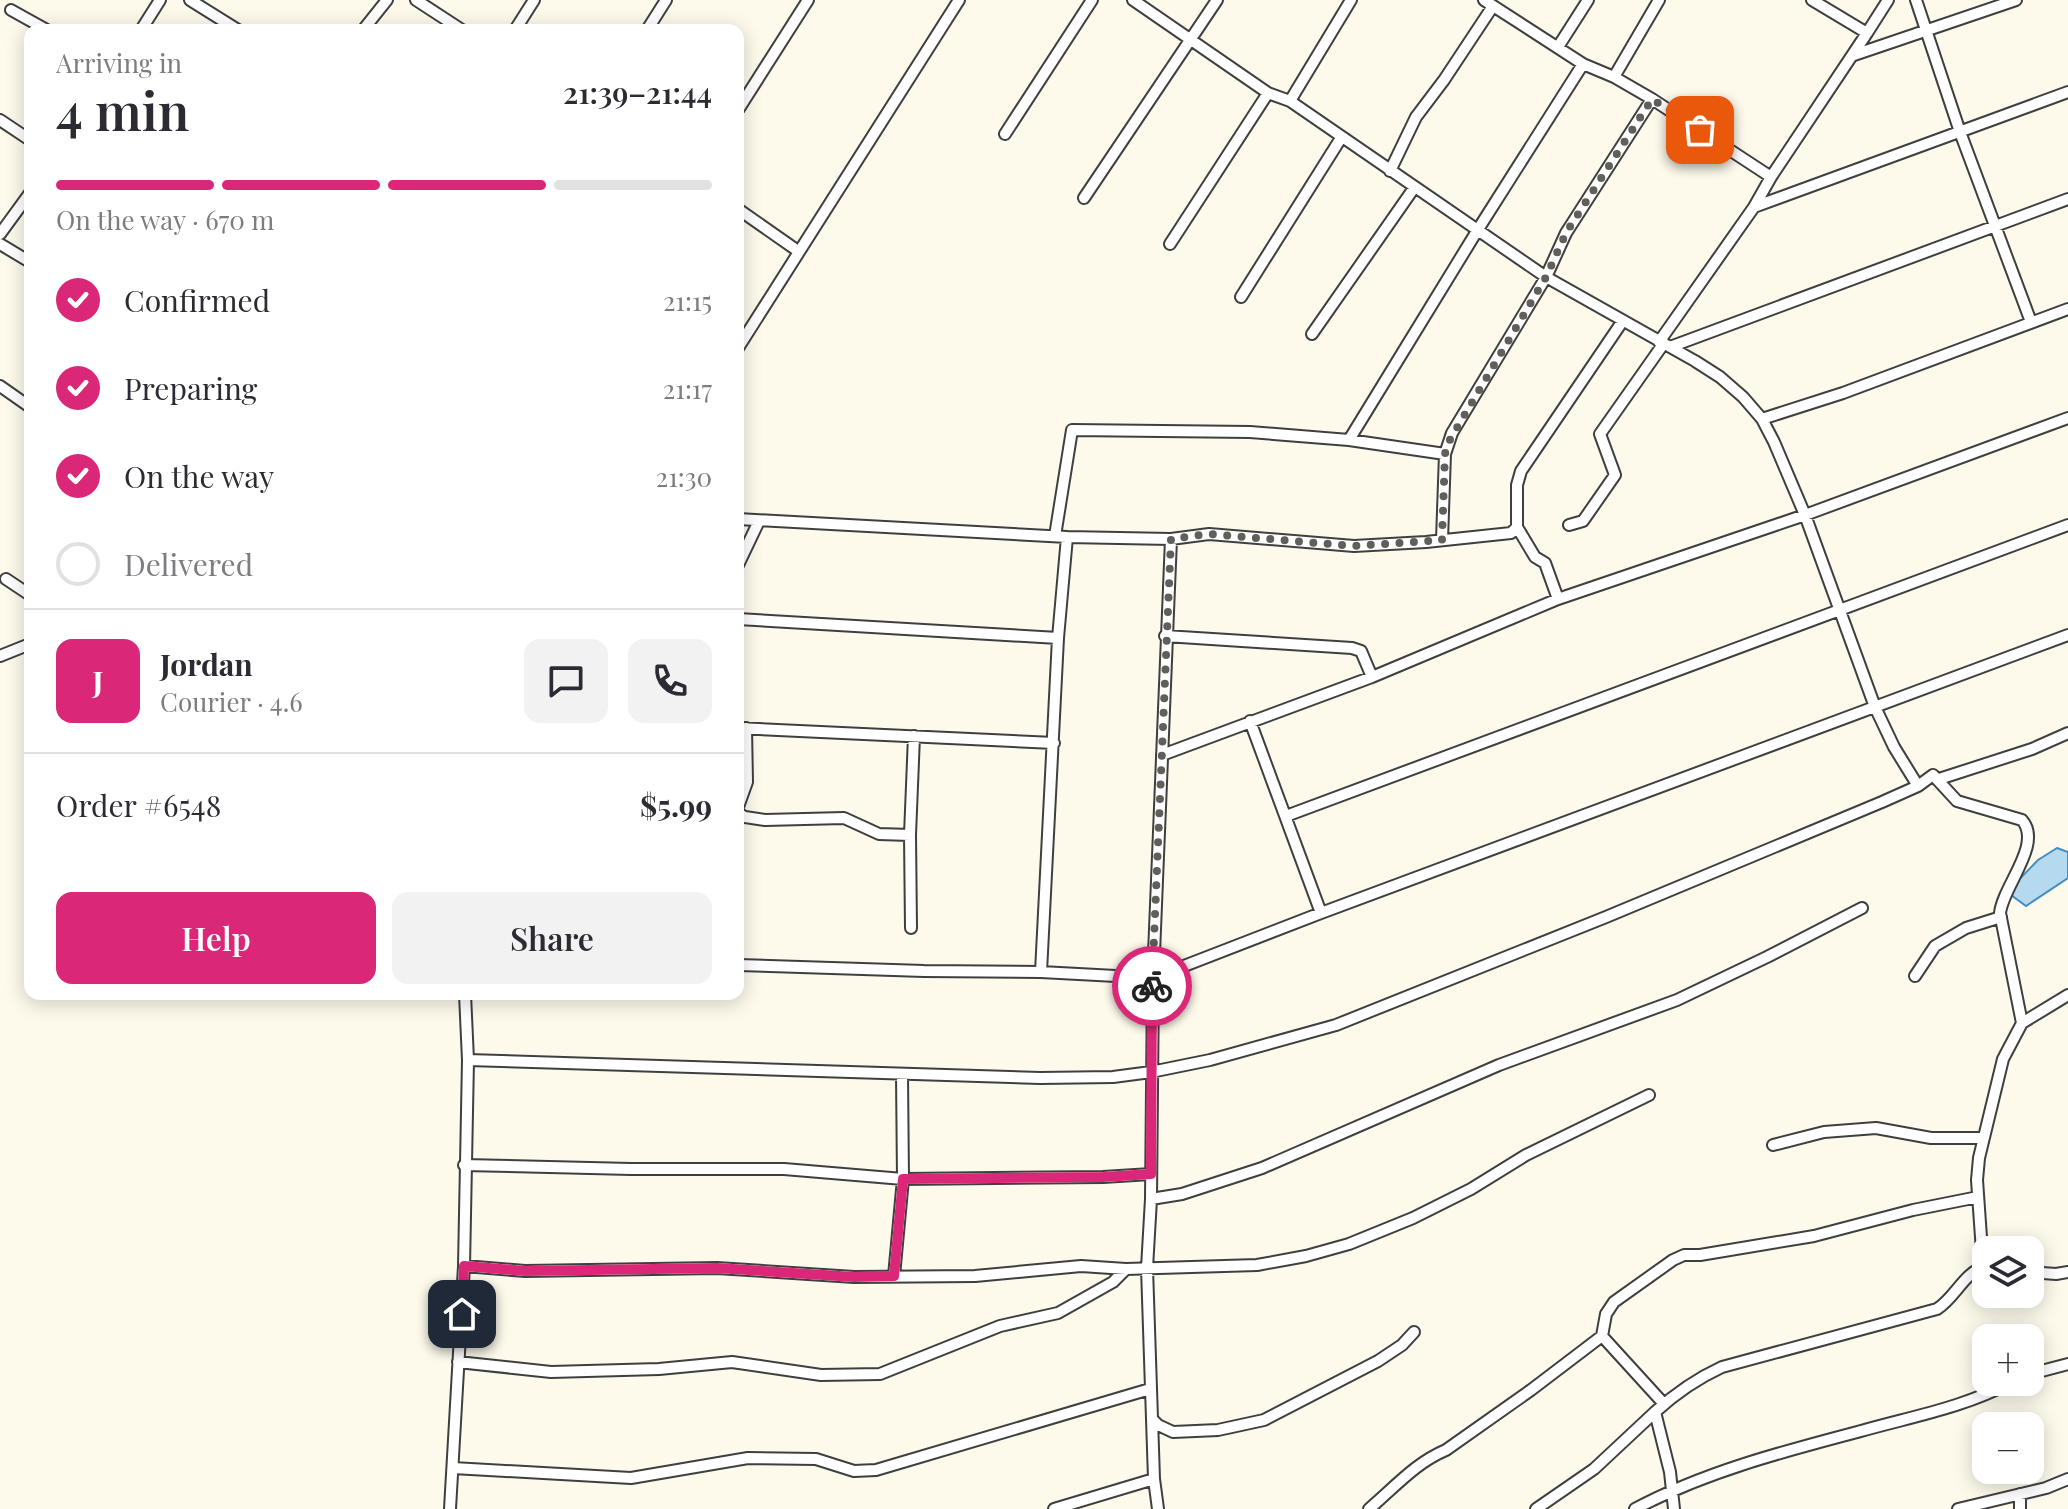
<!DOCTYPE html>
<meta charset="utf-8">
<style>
:root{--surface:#fff;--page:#f2f2f3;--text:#2b2b33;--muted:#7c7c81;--line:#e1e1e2;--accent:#db2777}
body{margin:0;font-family:"Playfair Display",serif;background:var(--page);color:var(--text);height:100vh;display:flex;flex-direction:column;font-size:30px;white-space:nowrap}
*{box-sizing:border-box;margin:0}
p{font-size:26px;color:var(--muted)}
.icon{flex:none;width:44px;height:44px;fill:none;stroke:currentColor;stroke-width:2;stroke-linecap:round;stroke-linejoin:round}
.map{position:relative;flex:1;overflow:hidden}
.side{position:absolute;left:24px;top:24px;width:720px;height:976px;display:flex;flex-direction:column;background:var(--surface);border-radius:16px;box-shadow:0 4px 20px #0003}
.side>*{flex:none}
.fabs{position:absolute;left:1972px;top:1236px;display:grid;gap:16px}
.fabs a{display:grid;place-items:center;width:72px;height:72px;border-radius:16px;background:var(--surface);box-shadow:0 4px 20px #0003;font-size:40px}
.pin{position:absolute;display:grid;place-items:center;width:68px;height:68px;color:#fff;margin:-34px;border-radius:16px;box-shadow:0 4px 12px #0006}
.courier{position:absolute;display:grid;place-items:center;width:80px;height:80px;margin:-40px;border:6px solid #db2777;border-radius:50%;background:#fff;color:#222;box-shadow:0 2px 10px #0007}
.headline em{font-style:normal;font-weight:600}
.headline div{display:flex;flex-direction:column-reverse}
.headline{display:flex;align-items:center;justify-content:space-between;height:136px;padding:0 32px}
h1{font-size:52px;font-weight:600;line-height:60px}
.bar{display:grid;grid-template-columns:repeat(4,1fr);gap:12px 8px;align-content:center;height:96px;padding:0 32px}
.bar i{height:10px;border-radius:6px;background:var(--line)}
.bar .current{background:var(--accent)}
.bar p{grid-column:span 4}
.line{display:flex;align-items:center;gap:20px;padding:0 32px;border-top:2px solid var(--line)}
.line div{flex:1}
.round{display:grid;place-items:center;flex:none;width:84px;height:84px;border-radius:16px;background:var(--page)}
ol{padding:0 32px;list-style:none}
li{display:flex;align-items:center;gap:24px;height:88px}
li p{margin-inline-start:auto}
li .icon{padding:8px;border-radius:50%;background:var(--accent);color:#fff;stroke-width:4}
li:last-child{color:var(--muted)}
li i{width:44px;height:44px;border:4px solid var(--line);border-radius:50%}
.button{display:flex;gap:16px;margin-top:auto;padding:16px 32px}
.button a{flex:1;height:92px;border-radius:16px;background:var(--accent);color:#fff;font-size:32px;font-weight:600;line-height:92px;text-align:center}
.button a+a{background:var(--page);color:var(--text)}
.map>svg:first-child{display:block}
.water{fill:#b5daf0;stroke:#438dc0;stroke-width:2}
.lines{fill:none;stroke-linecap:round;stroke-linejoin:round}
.street-casing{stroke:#3f3f3f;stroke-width:14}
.street{stroke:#fff;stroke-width:10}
.done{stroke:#605f5a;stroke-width:8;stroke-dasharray:0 14.4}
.route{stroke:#db2777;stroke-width:10}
</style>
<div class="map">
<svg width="2068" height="1509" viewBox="0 0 2068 1509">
<rect width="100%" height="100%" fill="#fdfaec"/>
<!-- water -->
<path class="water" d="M 2057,848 L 2068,852 L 2068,878 L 2026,906 L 2007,892 L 2038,860 Z"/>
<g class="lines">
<defs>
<path id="street" d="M 190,0 L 238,30
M 416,0 L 462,30
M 1133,0 L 1268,93 L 1290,101 L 1546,277 L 1695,361 L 1720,377 L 1743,397 L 1762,419 L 1774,442 L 1805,515 L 1875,707 L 1894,747 L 1918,786
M 1484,0 L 1583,64 L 1614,77 L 1652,99 L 1771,177
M 1812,0 L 1867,33 L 1888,0
M 1916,0 L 1960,132 L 2031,322
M 11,10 L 47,30
M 141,30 L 160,0
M 363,30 L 387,0
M 515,30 L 534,0
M 647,30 L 666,0
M 1558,47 L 1588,0
M 1854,55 L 2016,0
M 1614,77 L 1659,0
M 1290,101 L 1351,0
M 738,110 L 808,0
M 0,120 L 30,140
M 1005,134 L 1092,0
M 1390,171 L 1416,117 L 1444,80 L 1493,6
M 1084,198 L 1217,0
M 1754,207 L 2068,92
M 738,209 L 798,251
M 0,234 L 30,193
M 0,244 L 30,262
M 1170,244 L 1268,93
M 1241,297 L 1341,138
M 1312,334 L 1414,188
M 1659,342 L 1754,207 L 1771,177 L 1867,33
M 1670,347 L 2068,199
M 738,348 L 959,0
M 0,386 L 30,407
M 1762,419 L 1843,393 L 2068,309
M 1349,440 L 1477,231 L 1583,64
M 738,519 L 1067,537 L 1171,539 L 1209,534 L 1354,546 L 1426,542 L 1511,533 L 1517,527 L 1517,485 L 1521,471 L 1622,322
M 1569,525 L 1583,521 L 1615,475 L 1600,434 L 1664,343
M 1517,527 L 1535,557 L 1545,563 L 1558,599
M 1055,536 L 1072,430 L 1250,432 L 1349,440 L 1445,454 L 1452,433 L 1546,277 L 1566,233 L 1652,99
M 1442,540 L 1445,454
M 738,565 L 759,521
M 6,579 L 30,595
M 738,619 L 1058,638
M 1165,636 L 1352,648 L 1361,651 L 1372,677
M 0,656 L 30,644
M 1250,721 L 1321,913
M 738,728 L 1054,743
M 1162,755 L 1372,677 L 1558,599 L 1805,515 L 2068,418
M 1939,779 L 2032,749 L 2068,733
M 738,807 L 747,782 L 746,728
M 738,813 L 745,817 L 765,820 L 844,818 L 879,834 L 910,835
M 1286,816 L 2068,525
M 911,928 L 910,835 L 914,736
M 738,965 L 924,971 L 1041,972 L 1153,978 L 1321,913 L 2068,635
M 1041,972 L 1058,638 L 1067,537
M 1915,976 L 1935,946 L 1966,928 L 2001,917
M 468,1060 L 1040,1078 L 1113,1077 L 1151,1072 L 1210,1060 L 1336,1025 L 1606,917 L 1882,802 L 1918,786 L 1933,775 L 1957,801 L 2022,820 C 2043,844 2003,886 2000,913 L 2022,1023
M 1773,1145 L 1824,1132 L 1876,1128 L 1931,1138 L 1983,1138
M 464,1165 L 631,1169 L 784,1169 L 903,1179 L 1103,1177 L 1151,1174
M 1151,1199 L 1182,1194 L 1262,1168 L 1499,1065 L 1677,1000 L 1767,957 L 1862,908
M 464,1266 L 525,1271 L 717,1268 L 854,1277 L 975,1276 L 1081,1266 L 1126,1269 L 1257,1265 L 1306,1256 L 1349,1244 L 1413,1218 L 1471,1189 L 1526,1155 L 1649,1095
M 1983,1266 L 1977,1180 L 1979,1158 L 2003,1059 L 2022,1023 L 2068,995
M 2030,1272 L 2056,1274 L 2068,1272
M 894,1276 L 903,1179 L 902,1075
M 1602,1336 L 1664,1404
M 458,1362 L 551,1372 L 659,1369 L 732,1362 L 821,1375 L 880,1374 L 1000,1326 L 1058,1313 L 1113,1282 L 1126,1269
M 2030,1374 L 2068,1364
M 1152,1419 L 1158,1425 L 1173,1432 L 1218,1430 L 1264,1420 L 1378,1361 L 1402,1345 L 1414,1332
M 453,1468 L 631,1478 L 748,1458 L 816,1459 L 854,1471 L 876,1470 L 1150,1389
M 450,1509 L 464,1266 L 468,1060 L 465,994
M 1054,1509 L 1154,1479
M 1158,1509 L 1154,1479 L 1147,1268 L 1151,1199 L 1153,978 L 1171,539
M 1369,1509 C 1394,1488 1415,1463 1446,1450 L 1531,1390 L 1602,1336 L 1606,1314 L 1614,1302 L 1673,1260 L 1684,1255 L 1700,1255 L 1814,1236 L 1913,1210 L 1978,1197
M 1536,1509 L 1594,1469 L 1655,1412
M 1635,1509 C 1704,1472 1785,1451 1861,1431 C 1914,1416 1962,1408 2012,1382
M 1674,1509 L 1670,1472 L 1655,1412 C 1676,1393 1696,1379 1722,1367 L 1937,1309 C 1956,1297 1963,1273 1986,1266
M 1958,1509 L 2046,1488 L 2068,1479
M 2020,1509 L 2020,1494"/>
</defs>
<!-- street casing -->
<use href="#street" class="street-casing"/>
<!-- street -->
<use href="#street" class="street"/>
</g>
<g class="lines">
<!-- done -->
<path class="done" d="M 1152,986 L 1171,539 L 1209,534 L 1354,546 L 1442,540 L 1445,454 L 1448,443 L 1546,277 L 1566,233 L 1652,99 L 1700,130"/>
<!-- route -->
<path class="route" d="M 462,1314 L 464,1266 L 525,1271 L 717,1268 L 854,1277 L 894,1276 L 903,1179 L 1103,1177 L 1151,1174 L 1152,986"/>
</g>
</svg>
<div class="fabs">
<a><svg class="icon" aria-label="layers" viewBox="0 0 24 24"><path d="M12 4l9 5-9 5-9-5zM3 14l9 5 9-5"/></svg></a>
<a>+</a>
<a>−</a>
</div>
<div class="pin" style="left:1700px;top:130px;background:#ea580c"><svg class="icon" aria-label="bag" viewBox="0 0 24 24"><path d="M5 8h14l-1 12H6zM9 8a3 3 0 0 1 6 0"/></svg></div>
<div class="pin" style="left:462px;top:1314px;background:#1f2937"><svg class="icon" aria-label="home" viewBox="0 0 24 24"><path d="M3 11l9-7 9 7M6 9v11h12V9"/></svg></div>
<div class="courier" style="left:1152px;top:986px"><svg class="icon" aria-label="bike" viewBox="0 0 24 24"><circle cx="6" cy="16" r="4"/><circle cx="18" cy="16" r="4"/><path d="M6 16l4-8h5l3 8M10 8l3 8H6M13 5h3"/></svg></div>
<section class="side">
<div class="headline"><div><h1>4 min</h1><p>Arriving in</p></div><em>21:39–21:44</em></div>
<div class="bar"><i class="current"></i><i class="current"></i><i class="current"></i><i></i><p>On the way · 670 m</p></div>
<ol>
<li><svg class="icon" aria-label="check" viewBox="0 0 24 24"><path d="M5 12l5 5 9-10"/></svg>Confirmed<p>21:15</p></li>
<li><svg class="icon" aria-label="check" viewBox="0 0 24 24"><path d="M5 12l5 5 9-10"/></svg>Preparing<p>21:17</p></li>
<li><svg class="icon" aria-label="check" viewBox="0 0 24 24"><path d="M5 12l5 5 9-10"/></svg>On the way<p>21:30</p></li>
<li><i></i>Delivered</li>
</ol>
<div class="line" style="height:144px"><b class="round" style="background:var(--accent);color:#fff">J</b><div><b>Jordan</b><p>Courier · 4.6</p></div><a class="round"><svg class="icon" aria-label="chat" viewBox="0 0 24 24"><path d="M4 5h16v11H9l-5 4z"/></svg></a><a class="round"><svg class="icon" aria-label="phone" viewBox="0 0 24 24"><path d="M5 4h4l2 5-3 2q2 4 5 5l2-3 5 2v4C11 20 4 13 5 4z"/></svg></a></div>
<div class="line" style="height:104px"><div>Order #6548</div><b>$5.99</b></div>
<div class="button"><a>Help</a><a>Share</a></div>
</section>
</div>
